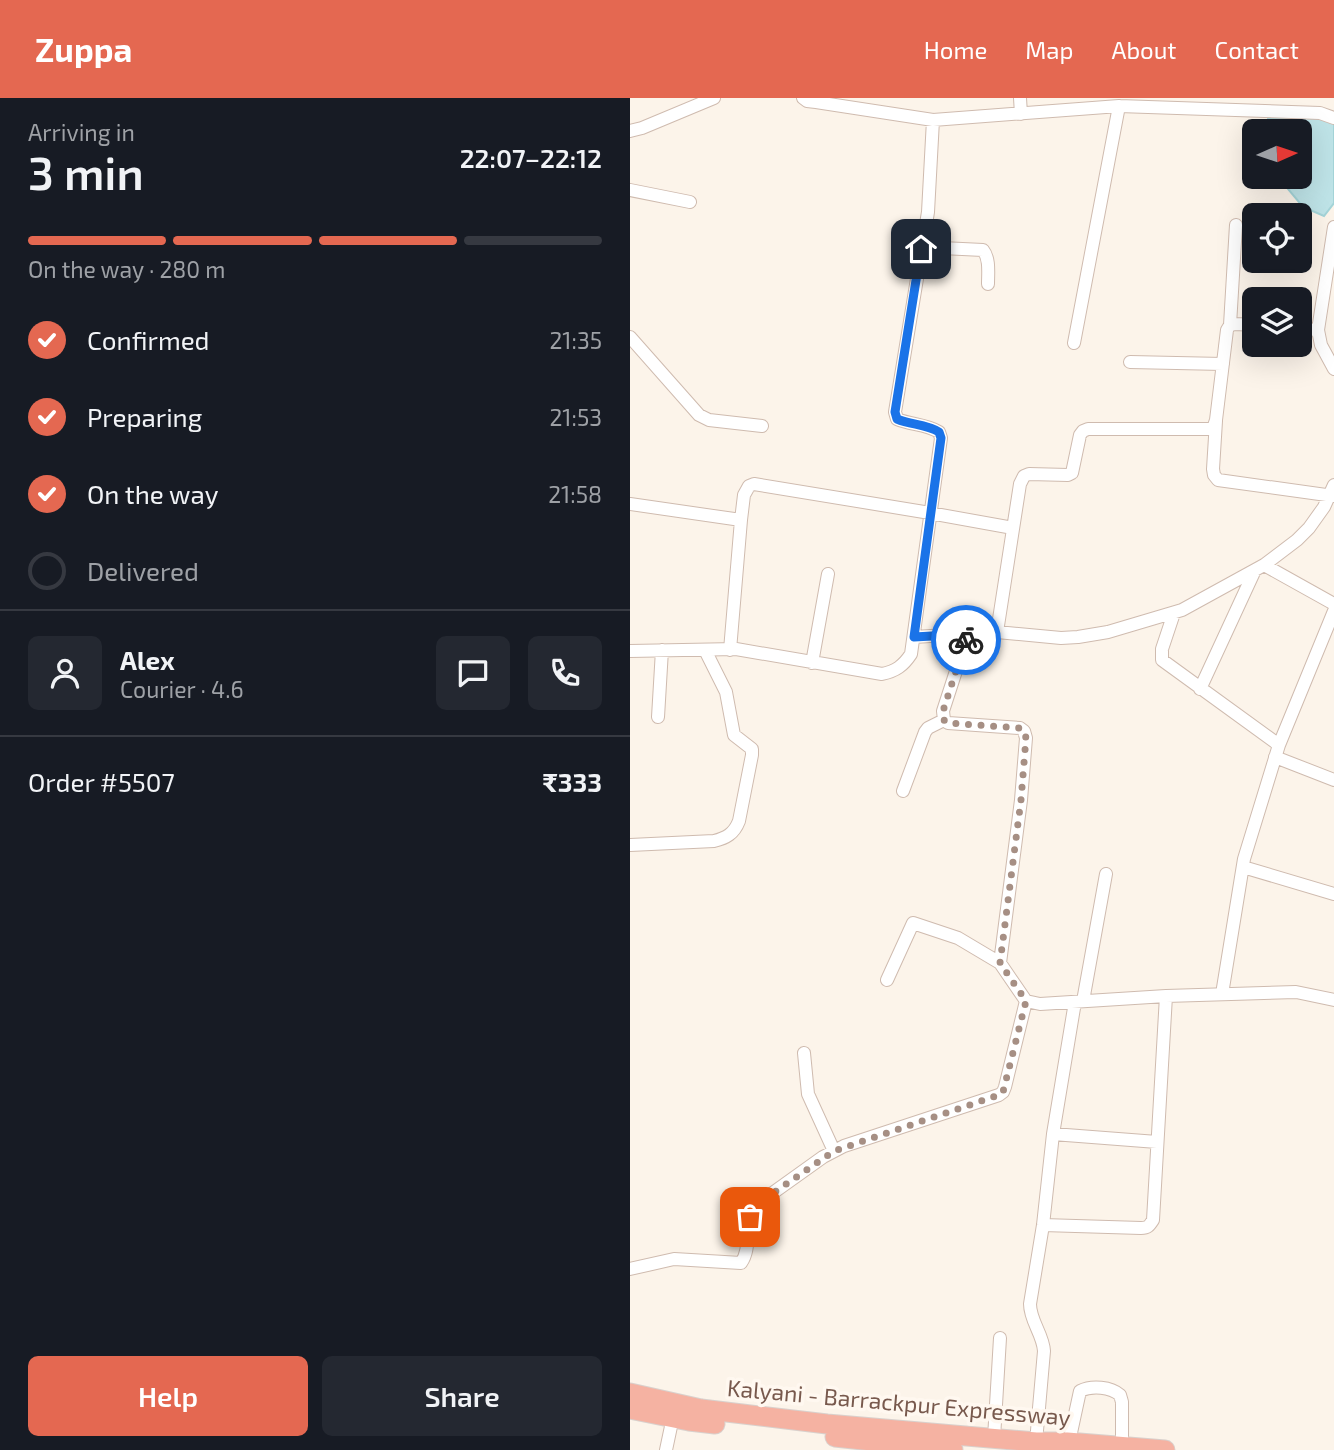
<!DOCTYPE html>
<meta charset="utf-8">
<style>
:root{--surface:#171b24;--page:#242831;--text:#f1f3f6;--muted:#9ea1a6;--line:#363941;--accent:#e46851}
body{margin:0;font-family:"Exo 2",sans-serif;background:var(--page);color:var(--text);height:100vh;display:flex;flex-direction:column;font-size:26px;white-space:nowrap}
*{box-sizing:border-box;margin:0}
p{font-size:23px;color:var(--muted)}
.icon{flex:none;width:38px;height:38px;fill:none;stroke:currentColor;stroke-width:2;stroke-linecap:round;stroke-linejoin:round}
.map{position:relative;flex:1;overflow:hidden}
.side{display:flex;flex-direction:column;background:var(--surface);width:630px}
.side>*{flex:none}
.needle{width:46px;rotate:87deg}
.fabs{position:absolute;left:612px;top:21px;display:grid;gap:14px}
.fabs a{display:grid;place-items:center;width:70px;height:70px;border-radius:10px;background:var(--surface);box-shadow:0 7px 28px #0002;font-size:35px}
.pin{position:absolute;display:grid;place-items:center;width:60px;height:60px;color:#fff;margin:-30px;border-radius:14px;box-shadow:0 4px 10px #0006}
.courier{position:absolute;display:grid;place-items:center;width:70px;height:70px;margin:-35px;border:5px solid #1a73e8;border-radius:50%;background:#fff;color:#222;box-shadow:0 2px 9px #0007}
.summary em{font-style:normal;font-weight:600}
.summary div{display:flex;flex-direction:column-reverse}
.summary{display:flex;align-items:center;justify-content:space-between;height:119px;padding:0 28px}
h1{font-size:46px;font-weight:600;line-height:52px}
.bar{display:grid;grid-template-columns:repeat(4,1fr);gap:10px 7px;align-content:center;height:84px;padding:0 28px}
.bar i{height:9px;border-radius:5px;background:var(--line)}
.bar .on{background:var(--accent)}
.bar p{grid-column:span 4}
.line{display:flex;align-items:center;gap:18px;padding:0 28px;border-top:2px solid var(--line)}
.line div{flex:1}
.round{display:grid;place-items:center;flex:none;width:74px;height:74px;border-radius:10px;background:var(--page)}
ol{padding:0 28px;list-style:none}
li{display:flex;align-items:center;gap:21px;height:77px}
li p{margin-inline-start:auto}
li .icon{padding:7px;border-radius:50%;background:var(--accent);color:#fff;stroke-width:4}
li:last-child{color:var(--muted)}
li i{width:38px;height:38px;border:4px solid var(--line);border-radius:50%}
.primary-button{display:flex;gap:14px;margin-top:auto;padding:14px 28px}
.primary-button a{flex:1;height:80px;border-radius:10px;background:var(--accent);color:#fff;font-size:28px;font-weight:600;line-height:80px;text-align:center}
.primary-button a+a{background:var(--page);color:var(--text)}
header{display:flex;align-items:center;gap:42px;box-sizing:border-box;height:98px;padding:0 35px;background:var(--accent);color:#fff}
header strong{font-size:33px}
nav{display:flex;gap:38px;margin-inline-start:auto;font-size:24px}
main{display:flex;flex:1;min-height:0}
.map>svg:first-child{display:block}
.water{fill:#bee3e7;stroke:#a4d4d8;stroke-width:2}
.lines{fill:none;stroke-linecap:round;stroke-linejoin:round}
.minor-casing{stroke:#cfbbaf;stroke-width:14}
.highway-casing{stroke:#d9d1cd;stroke-width:21}
.minor{stroke:#fff;stroke-width:12}
.highway{stroke:#f5b2a2;stroke-width:19}
.done{stroke:#a68f84;stroke-width:7;stroke-dasharray:0 12.6}
.route{stroke:#1a73e8;stroke-width:9}
.labels{text-anchor:middle;dominant-baseline:central;stroke-width:7;stroke-linejoin:round;paint-order:stroke}
.street-label{font-size:23px;fill:#78594d;stroke:#fff8f0}
</style>
<header>
<strong>Zuppa</strong>
<nav><a>Home</a><a>Map</a><a>About</a><a>Contact</a></nav>
</header>
<main>
<section class="side">
<div class="summary"><div><h1>3 min</h1><p>Arriving in</p></div><em>22:07–22:12</em></div>
<div class="bar"><i class="on"></i><i class="on"></i><i class="on"></i><i></i><p>On the way · 280 m</p></div>
<ol>
<li><svg class="icon" aria-label="check" viewBox="0 0 24 24"><path d="M5 12l5 5 9-10"/></svg>Confirmed<p>21:35</p></li>
<li><svg class="icon" aria-label="check" viewBox="0 0 24 24"><path d="M5 12l5 5 9-10"/></svg>Preparing<p>21:53</p></li>
<li><svg class="icon" aria-label="check" viewBox="0 0 24 24"><path d="M5 12l5 5 9-10"/></svg>On the way<p>21:58</p></li>
<li><i></i>Delivered</li>
</ol>
<div class="line" style="height:126px"><a class="round"><svg class="icon" aria-label="person" viewBox="0 0 24 24"><circle cx="12" cy="8" r="4"/><path d="M4 21q1-7 8-7t8 7"/></svg></a><div><b>Alex</b><p>Courier · 4.6</p></div><a class="round"><svg class="icon" aria-label="chat" viewBox="0 0 24 24"><path d="M4 5h16v11H9l-5 4z"/></svg></a><a class="round"><svg class="icon" aria-label="phone" viewBox="0 0 24 24"><path d="M5 4h4l2 5-3 2q2 4 5 5l2-3 5 2v4C11 20 4 13 5 4z"/></svg></a></div>
<div class="line" style="height:91px"><div>Order #5507</div><b>₹333</b></div>
<div class="primary-button"><a>Help</a><a>Share</a></div>
</section>
<div class="map">
<svg width="704" height="1352" viewBox="0 0 704 1352">
<rect width="100%" height="100%" fill="#fcf4ea"/>
<!-- water -->
<path class="water" d="M 695,17 L 704,24 L 704,105 L 694,118 L 673,109 L 648,79 L 670,79 L 670,33 L 635,33 L 638,21 Z"/>
<g class="lines">
<defs>
<path id="minor" d="M 173,0 L 177,3 L 186,4 L 303,22 L 489,8 L 690,15 L 704,20
M 390,0 L 391,16
M 0,33 L 12,30 L 84,0
M 0,92 L 60,104
M 704,129 L 688,232 L 691,247 L 704,271
M 291,149 L 353,152 C 360,161 358,175 358,186
M 600,227 L 606,127
M 670,231 L 688,232
M 0,239 L 69,317 L 79,322 L 132,328
M 444,245 L 489,8
M 500,264 L 593,266
M 586,323 L 583,371 L 584,377 L 588,382 L 704,398
M 0,406 L 111,422
M 634,467 L 704,506
M 544,515 L 532,551 L 532,562 L 649,647
M 367,534 L 390,386 L 394,378 L 399,376 L 438,377 L 442,375 L 450,337 L 453,333 L 458,331 L 580,331 L 584,328 L 586,322 L 597,232 L 600,227 L 605,226 L 625,227
M 338,536 L 313,613 L 314,622 L 318,625 L 390,630 L 394,633 L 396,640 L 391,702 L 370,865
M 284,539 L 367,534 L 431,540 L 448,539 L 478,534 L 552,512 L 634,467 L 667,442 L 679,430 L 694,409 L 704,387
M 100,552 L 111,422 L 114,397 L 119,388 L 124,386 L 300,415 L 383,430
M 0,553 L 106,551 L 252,576 C 266,573 273,568 281,556 L 311,340 L 309,334 C 296,326 281,327 267,321 L 265,314 L 298,114 L 303,22
M 182,565 L 198,476
M 570,591 L 625,472
M 28,619 L 32,552
M 645,659 L 704,682
M 273,693 L 295,634 L 298,630 L 314,622
M 0,747 L 84,743 C 96,740 104,736 109,723 L 122,657 L 122,651 L 104,637 L 96,594 L 75,552
M 613,769 L 704,796
M 257,882 L 283,825 L 328,840 L 370,865 L 396,903 L 410,906 L 536,898 L 666,894 L 704,902
M 592,896 L 614,761 L 649,647 L 704,513
M 453,903 L 476,776
M 174,955 L 178,996 L 204,1053
M 423,1036 L 527,1044
M 413,1127 L 511,1130 C 518,1130 519,1128 523,1122 L 536,898
M 0,1171 L 44,1161 L 111,1165 C 123,1148 112,1124 126,1107 L 193,1059 L 214,1048 L 369,997 L 373,994 L 375,989 L 396,903
M 364,1340 L 370,1240
M 406,1344 L 414,1253 C 413,1236 400,1223 400,1206 L 413,1127 L 423,1036 L 445,904
M 439,1344 L 450,1293 C 462,1287 481,1289 490,1297 L 492,1304 L 492,1349
M 36,1352 L 43,1319"/>
<path id="highway" d="M 0,1295 L 71,1311 L 197,1326 L 406,1344 L 437,1344 L 535,1352
M 0,1311 L 59,1323 L 85,1326
M 205,1339 L 323,1352"/>
</defs>
<!-- minor casing -->
<use href="#minor" class="minor-casing"/>
<!-- highway casing -->
<use href="#highway" class="highway-casing"/>
<!-- minor -->
<use href="#minor" class="minor"/>
<!-- highway -->
<use href="#highway" class="highway"/>
</g>
<g class="lines">
<!-- done -->
<path class="done" d="M 120,1119 L 122,1112 L 126,1107 L 204,1053 L 369,997 L 373,994 L 396,903 L 370,865 L 391,702 L 396,640 L 394,633 L 390,630 L 318,625 L 314,622 L 313,613 L 336,542"/>
<!-- route -->
<path class="route" d="M 291,151 L 265,314 L 267,321 C 281,327 296,326 309,334 L 311,340 L 284,539 L 338,536 L 336,542"/>
</g>
<g class="labels">
<!-- street labels -->
<g class="street-label">
<text transform="translate(269 1304) rotate(5)">Kalyani - Barrackpur Expressway</text>
</g>
</g>
</svg>
<div class="fabs">
<a><svg class="needle" viewBox="-14 -14 28 28"><path d="M0-13l5 13h-10z" fill="#e53935"/><path d="M0 13l5-13h-10z" fill="#9ea1a6"/></svg></a>
<a><svg class="icon" aria-label="locate" viewBox="0 0 24 24"><circle cx="12" cy="12" r="6"/><path d="M12 2v4M12 18v4M2 12h4M18 12h4"/></svg></a>
<a><svg class="icon" aria-label="layers" viewBox="0 0 24 24"><path d="M12 4l9 5-9 5-9-5zM3 14l9 5 9-5"/></svg></a>
</div>
<div class="pin" style="left:120px;top:1119px;background:#ea580c"><svg class="icon" aria-label="bag" viewBox="0 0 24 24"><path d="M5 8h14l-1 12H6zM9 8a3 3 0 0 1 6 0"/></svg></div>
<div class="pin" style="left:291px;top:151px;background:#1f2937"><svg class="icon" aria-label="home" viewBox="0 0 24 24"><path d="M3 11l9-7 9 7M6 9v11h12V9"/></svg></div>
<div class="courier" style="left:336px;top:542px"><svg class="icon" aria-label="bike" viewBox="0 0 24 24"><circle cx="6" cy="16" r="4"/><circle cx="18" cy="16" r="4"/><path d="M6 16l4-8h5l3 8M10 8l3 8H6M13 5h3"/></svg></div>
</div>
</main>
